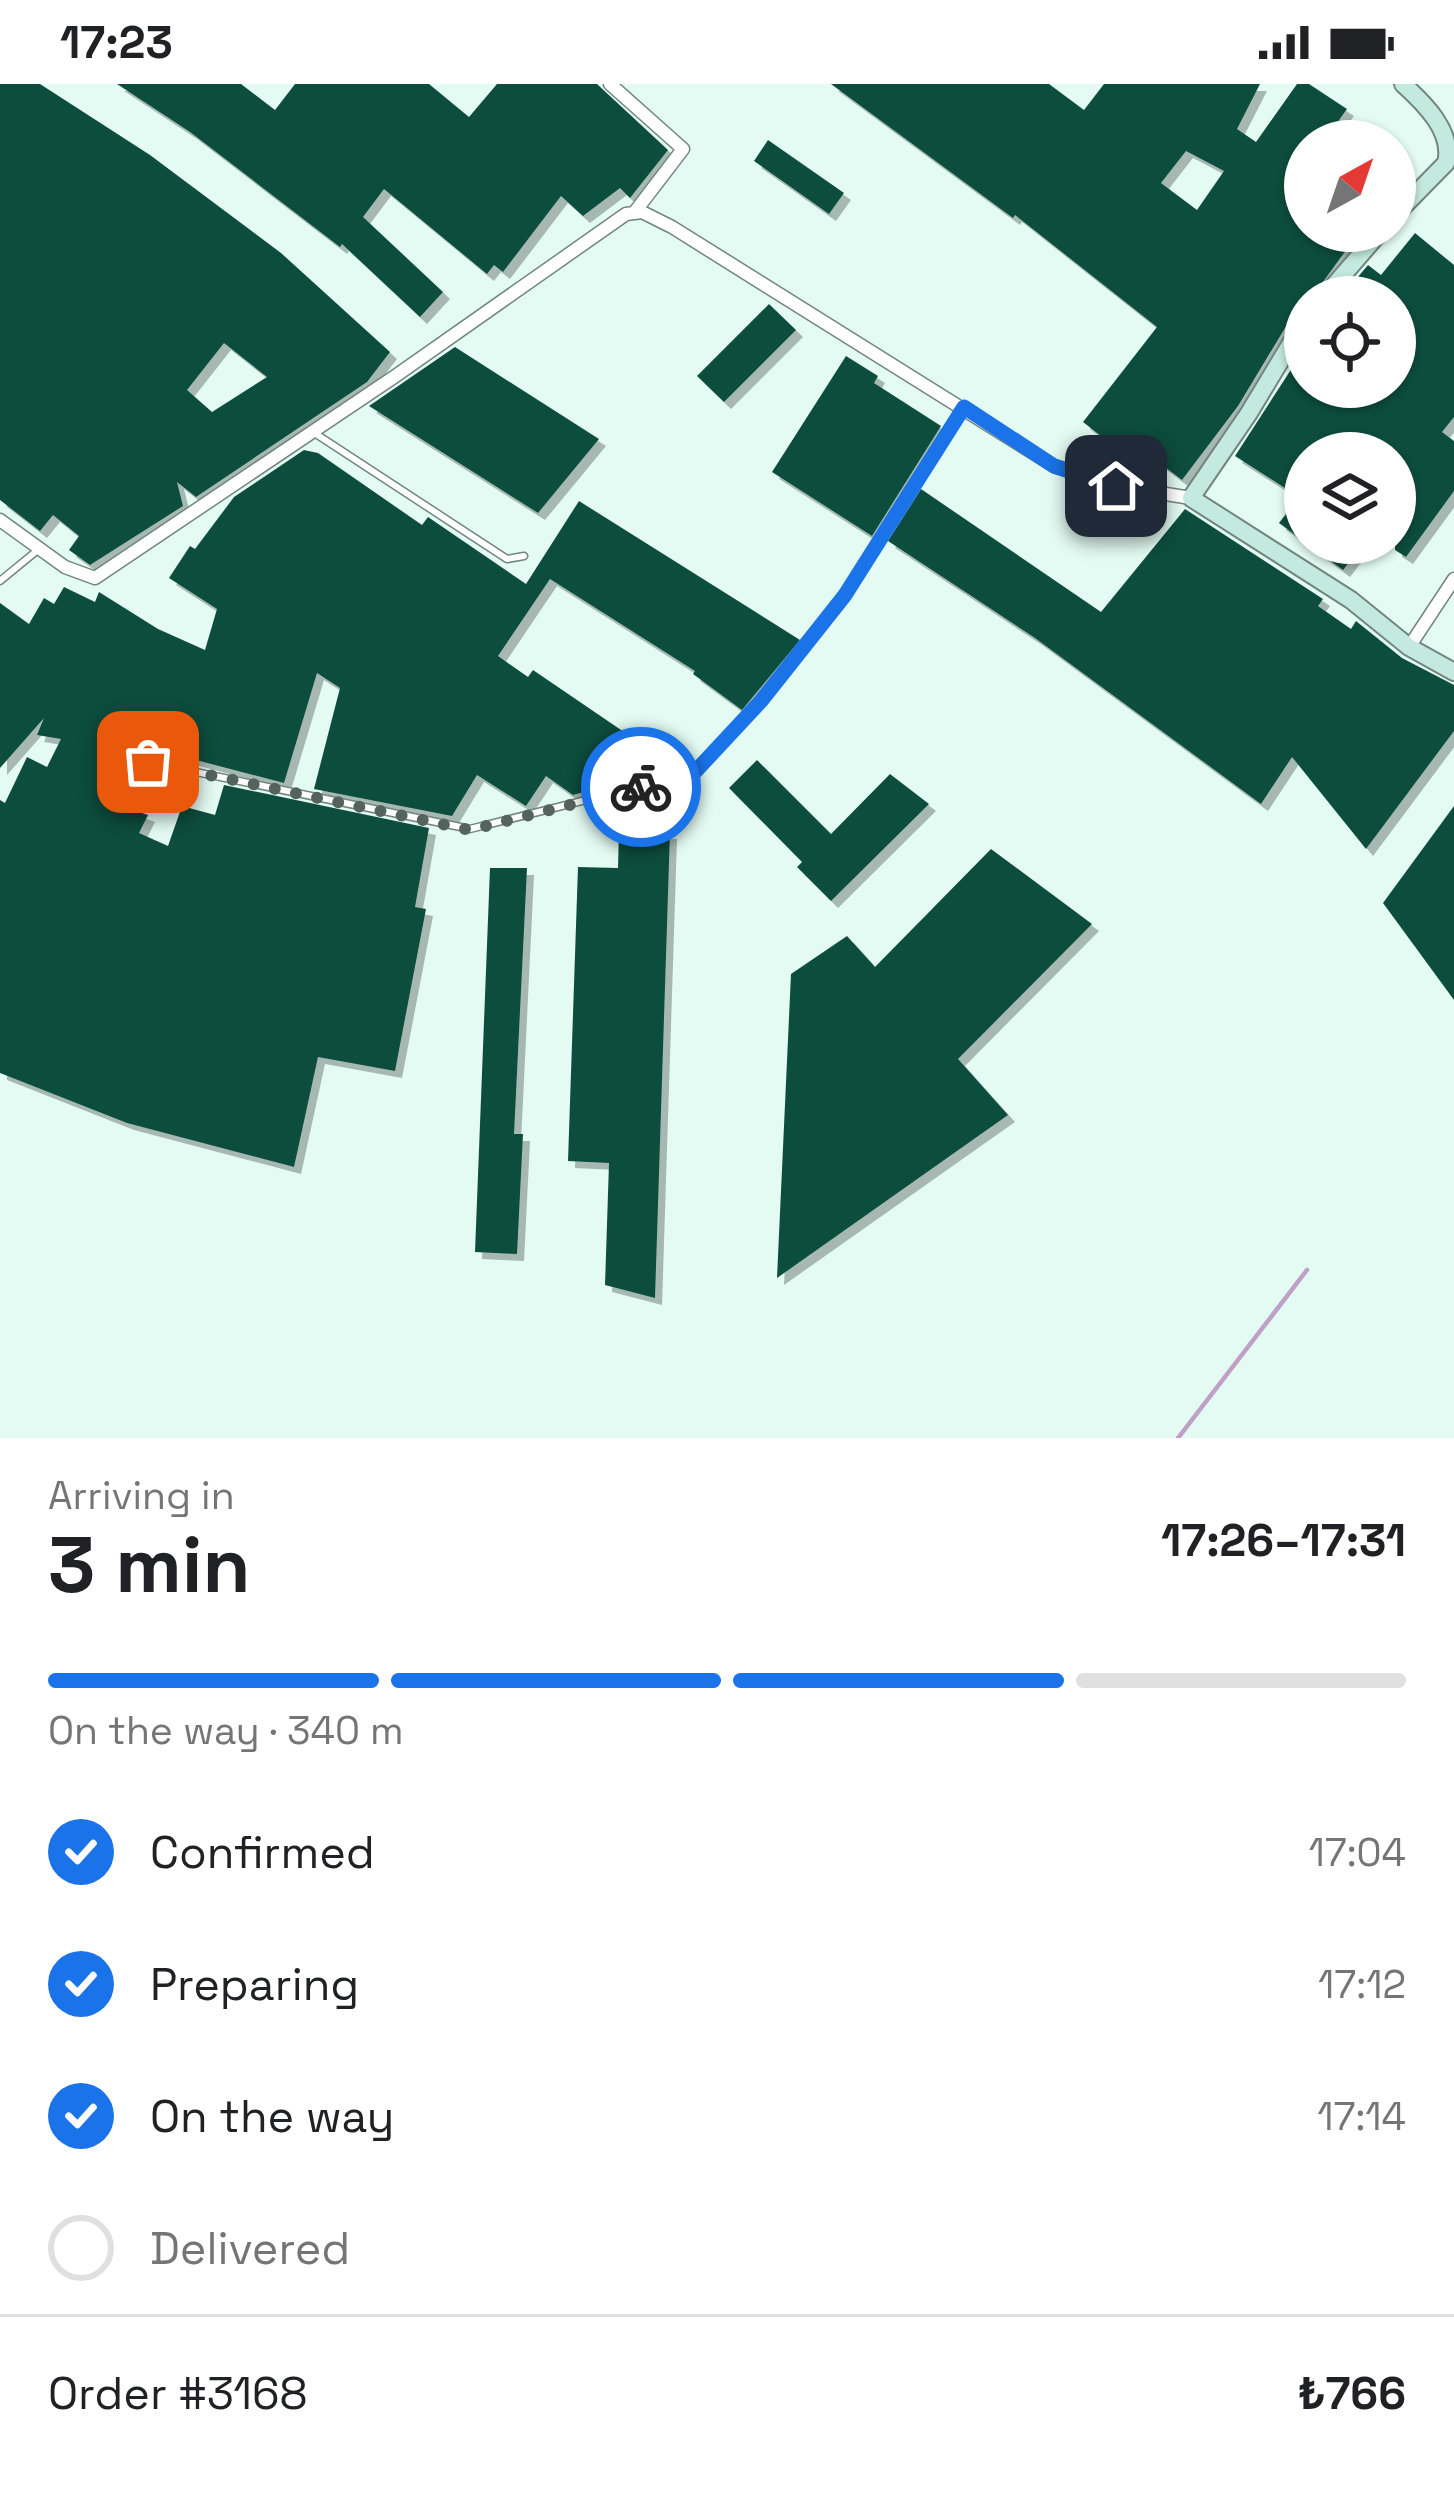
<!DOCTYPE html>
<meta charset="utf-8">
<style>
:root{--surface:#fff;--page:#f2f2f2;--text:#202124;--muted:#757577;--line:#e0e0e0;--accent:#1a73e8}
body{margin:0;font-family:"Space Grotesk",sans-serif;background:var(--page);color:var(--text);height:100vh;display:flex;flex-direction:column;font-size:45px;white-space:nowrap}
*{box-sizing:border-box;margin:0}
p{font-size:39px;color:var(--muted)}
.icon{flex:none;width:66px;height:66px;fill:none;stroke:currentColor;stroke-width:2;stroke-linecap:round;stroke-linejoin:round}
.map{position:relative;height:1354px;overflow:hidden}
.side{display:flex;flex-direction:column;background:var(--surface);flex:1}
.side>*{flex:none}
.needle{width:78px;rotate:40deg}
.buttons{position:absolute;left:1284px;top:36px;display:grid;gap:24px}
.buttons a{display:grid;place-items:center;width:132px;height:132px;border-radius:50%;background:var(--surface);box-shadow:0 3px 9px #0004;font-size:60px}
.pin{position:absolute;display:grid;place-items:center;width:102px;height:102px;color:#fff;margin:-51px;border-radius:24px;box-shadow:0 6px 18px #0006}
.courier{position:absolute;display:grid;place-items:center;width:120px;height:120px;margin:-60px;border:9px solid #1a73e8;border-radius:50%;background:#fff;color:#222;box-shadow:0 3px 15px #0007}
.head em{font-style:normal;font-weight:700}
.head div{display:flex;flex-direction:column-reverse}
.head{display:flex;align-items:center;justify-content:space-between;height:204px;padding:0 48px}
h1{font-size:78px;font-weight:700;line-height:90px}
.bar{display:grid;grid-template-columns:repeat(4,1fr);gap:18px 12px;align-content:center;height:144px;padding:0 48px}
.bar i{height:15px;border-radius:9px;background:var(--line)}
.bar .selected{background:var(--accent)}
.bar p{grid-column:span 4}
.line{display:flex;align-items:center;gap:30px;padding:0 48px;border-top:3px solid var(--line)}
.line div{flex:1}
ol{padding:0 48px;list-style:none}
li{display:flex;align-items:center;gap:36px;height:132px}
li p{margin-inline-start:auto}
li .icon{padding:12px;border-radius:50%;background:var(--accent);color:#fff;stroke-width:4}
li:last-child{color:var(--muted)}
li i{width:66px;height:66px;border:6px solid var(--line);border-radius:50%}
.status{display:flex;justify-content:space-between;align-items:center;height:84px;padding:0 60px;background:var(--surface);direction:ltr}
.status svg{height:33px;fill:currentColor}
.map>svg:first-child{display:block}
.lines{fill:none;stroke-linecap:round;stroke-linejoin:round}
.stream{stroke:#c1a0c7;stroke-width:4.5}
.building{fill:#114e3e;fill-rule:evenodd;filter:url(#shadow)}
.lane-casing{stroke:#71867e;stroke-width:9}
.street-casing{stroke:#71867e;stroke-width:15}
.secondary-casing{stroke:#71867e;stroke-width:20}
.lane{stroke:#fff;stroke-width:6}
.street{stroke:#fff;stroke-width:12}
.secondary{stroke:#c4eae0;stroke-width:16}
.done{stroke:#55635e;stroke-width:12;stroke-dasharray:0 21.6}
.route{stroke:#1a73e8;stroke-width:15}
</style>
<div class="status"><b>17:23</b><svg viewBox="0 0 49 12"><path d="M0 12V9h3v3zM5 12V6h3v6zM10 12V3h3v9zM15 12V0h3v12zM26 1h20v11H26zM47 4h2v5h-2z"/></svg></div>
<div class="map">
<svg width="1454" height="1354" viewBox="0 0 1454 1354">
<defs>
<filter id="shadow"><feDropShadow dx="7" dy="7" stdDeviation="0" flood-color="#0004"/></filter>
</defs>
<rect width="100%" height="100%" fill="#e3fbf2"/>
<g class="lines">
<!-- stream -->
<path class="stream" d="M 1178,1354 L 1307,1186"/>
</g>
<!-- building -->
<path class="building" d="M 0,0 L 40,0 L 150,71 L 281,169 L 390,268 L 367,298 L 196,413 L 177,398 L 183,422 L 90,481 L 69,466 L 79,452 L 53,431 L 40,447 L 0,416 ZM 224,259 L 267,293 L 212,328 L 187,306 Z
M 117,0 L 241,0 L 275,26 L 295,0 L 429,0 L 469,33 L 497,0 L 597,0 L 668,66 L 630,114 L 620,104 L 583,132 L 561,112 L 503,188 L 494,181 L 487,190 L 384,105 L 363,133 L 443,208 L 420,233 L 342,160 L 340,163 L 190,48 Z
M 831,0 L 1049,0 L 1084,26 L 1104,0 L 1260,0 L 1237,45 L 1256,58 L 1297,0 L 1309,0 L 1347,25 L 1324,57 L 1305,57 L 1305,83 L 1300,89 L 1305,92 L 1305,147 L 1360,147 L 1312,213 L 1305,213 L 1305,223 L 1294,229 L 1238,322 L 1182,396 L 1124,352 L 1115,363 L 1083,338 L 1157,243 L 1015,131 L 1013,134 ZM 1186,67 L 1224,87 L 1197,126 L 1161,99 Z
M 768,56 L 844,109 L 829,130 L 754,77 Z
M 1415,149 L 1454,181 L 1454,333 L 1442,348 L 1454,357 L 1454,407 L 1406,473 L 1395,466 L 1395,369 L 1305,369 L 1305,458 L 1279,439 L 1299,413 L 1235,372 L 1305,264 L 1305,303 L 1395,303 L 1412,279 L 1395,265 L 1395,213 L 1341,213 L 1368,181 L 1381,191 Z
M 769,220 L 796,246 L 724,318 L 697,292 Z
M 455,263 L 599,355 L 538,429 L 369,322 Z
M 846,272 L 878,292 L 874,299 L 941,342 L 872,452 L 772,388 Z
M 304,366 L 318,369 L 422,441 L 428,433 L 526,500 L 579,417 L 800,556 L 742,626 L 693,590 L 695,587 L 550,495 L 498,572 L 528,593 L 533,586 L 646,663 L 622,697 L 573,711 L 546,692 L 526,722 L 477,691 L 452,732 L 314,705 L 340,604 L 317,589 L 284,699 L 173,670 L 171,675 L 125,667 L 102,715 L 148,731 L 139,749 L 168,762 L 182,722 L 215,731 L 224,701 L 429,744 L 415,823 L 426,825 L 395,987 L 318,973 L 294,1083 L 127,1039 L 0,989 L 0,716 L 5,719 L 27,673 L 47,683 L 61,655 L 37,651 L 44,634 L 0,684 L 0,519 L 29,540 L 44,514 L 54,520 L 64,503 L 95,518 L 99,508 L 158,545 L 205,566 L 217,525 L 169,494 L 190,462 L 195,465 L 234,413 Z
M 921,405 L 1101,528 L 1185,425 L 1323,515 L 1318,522 L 1351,545 L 1356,537 L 1402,574 L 1454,601 L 1454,647 L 1366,765 L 1292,673 L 1261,720 L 1035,554 L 888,457 Z
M 1306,459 L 1364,459 L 1343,486 Z
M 757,676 L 831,750 L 890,690 L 929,720 L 831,817 L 797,783 L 802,778 L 729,704 Z
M 1454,722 L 1454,916 L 1383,819 Z
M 619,746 L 670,748 L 655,1214 L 605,1201 L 609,1079 L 568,1077 L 578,783 L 618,784 Z
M 991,765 L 1092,840 L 958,975 L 1008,1031 L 777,1194 L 791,890 L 847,852 L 875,883 Z
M 490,784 L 527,784 L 514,1050 L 523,1050 L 517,1170 L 475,1168 Z"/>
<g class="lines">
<defs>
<path id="lane" d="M 316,350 L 507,475 L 524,472
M 0,497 L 39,465
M 148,678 L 470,745 L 694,689 L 761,617 L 845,511 L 962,326"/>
<path id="street" d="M 610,0 L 683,65 L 634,129
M 0,436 L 65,483 L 95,494 L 394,293 L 626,130 L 642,128 L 672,143 L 1054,382 L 1116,402 L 1191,414
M 1409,563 L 1454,495"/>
<path id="secondary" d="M 1395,131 L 1446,79 C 1454,48 1424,19 1403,0
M 1324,213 L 1381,147
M 1305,236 L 1249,329 L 1191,414 L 1351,516 L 1409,563 L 1454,588"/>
</defs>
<!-- lane casing -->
<use href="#lane" class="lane-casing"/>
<!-- street casing -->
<use href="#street" class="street-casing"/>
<!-- secondary casing -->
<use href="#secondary" class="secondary-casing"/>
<!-- lane -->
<use href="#lane" class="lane"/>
<!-- street -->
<use href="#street" class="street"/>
<!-- secondary -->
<use href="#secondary" class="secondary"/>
</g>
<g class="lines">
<!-- done -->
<path class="done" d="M 148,678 L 470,746 L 641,703"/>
<!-- route -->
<path class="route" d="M 641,703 L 694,689 L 761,617 L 845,511 L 964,323 L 1054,382 L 1116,402"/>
</g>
</svg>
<div class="buttons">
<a><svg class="needle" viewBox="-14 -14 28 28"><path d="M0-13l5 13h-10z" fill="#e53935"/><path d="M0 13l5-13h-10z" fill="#757577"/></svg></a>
<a><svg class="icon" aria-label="locate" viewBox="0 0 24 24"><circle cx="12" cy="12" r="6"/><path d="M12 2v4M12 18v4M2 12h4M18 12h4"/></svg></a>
<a><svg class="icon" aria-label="layers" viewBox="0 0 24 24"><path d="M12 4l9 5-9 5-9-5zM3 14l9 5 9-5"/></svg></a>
</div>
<div class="pin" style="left:148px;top:678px;background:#ea580c"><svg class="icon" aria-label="bag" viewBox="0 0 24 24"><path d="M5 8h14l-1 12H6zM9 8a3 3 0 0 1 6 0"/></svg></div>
<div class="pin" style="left:1116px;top:402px;background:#1f2937"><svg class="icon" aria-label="home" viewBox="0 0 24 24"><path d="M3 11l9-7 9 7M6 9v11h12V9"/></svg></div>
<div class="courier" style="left:641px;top:703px"><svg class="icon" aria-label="bike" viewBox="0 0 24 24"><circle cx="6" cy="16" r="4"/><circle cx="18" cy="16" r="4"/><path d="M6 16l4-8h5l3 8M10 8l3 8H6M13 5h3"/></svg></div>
</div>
<section class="side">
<div class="head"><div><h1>3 min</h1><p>Arriving in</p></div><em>17:26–17:31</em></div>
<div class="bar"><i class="selected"></i><i class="selected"></i><i class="selected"></i><i></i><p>On the way · 340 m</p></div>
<ol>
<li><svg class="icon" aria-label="check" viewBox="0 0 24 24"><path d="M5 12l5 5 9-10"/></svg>Confirmed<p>17:04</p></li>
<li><svg class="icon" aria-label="check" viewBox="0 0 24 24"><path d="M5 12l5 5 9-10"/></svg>Preparing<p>17:12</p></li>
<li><svg class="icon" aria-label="check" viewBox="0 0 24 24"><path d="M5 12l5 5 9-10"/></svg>On the way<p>17:14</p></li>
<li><i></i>Delivered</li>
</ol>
<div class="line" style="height:156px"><div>Order #3168</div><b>₺766</b></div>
</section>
